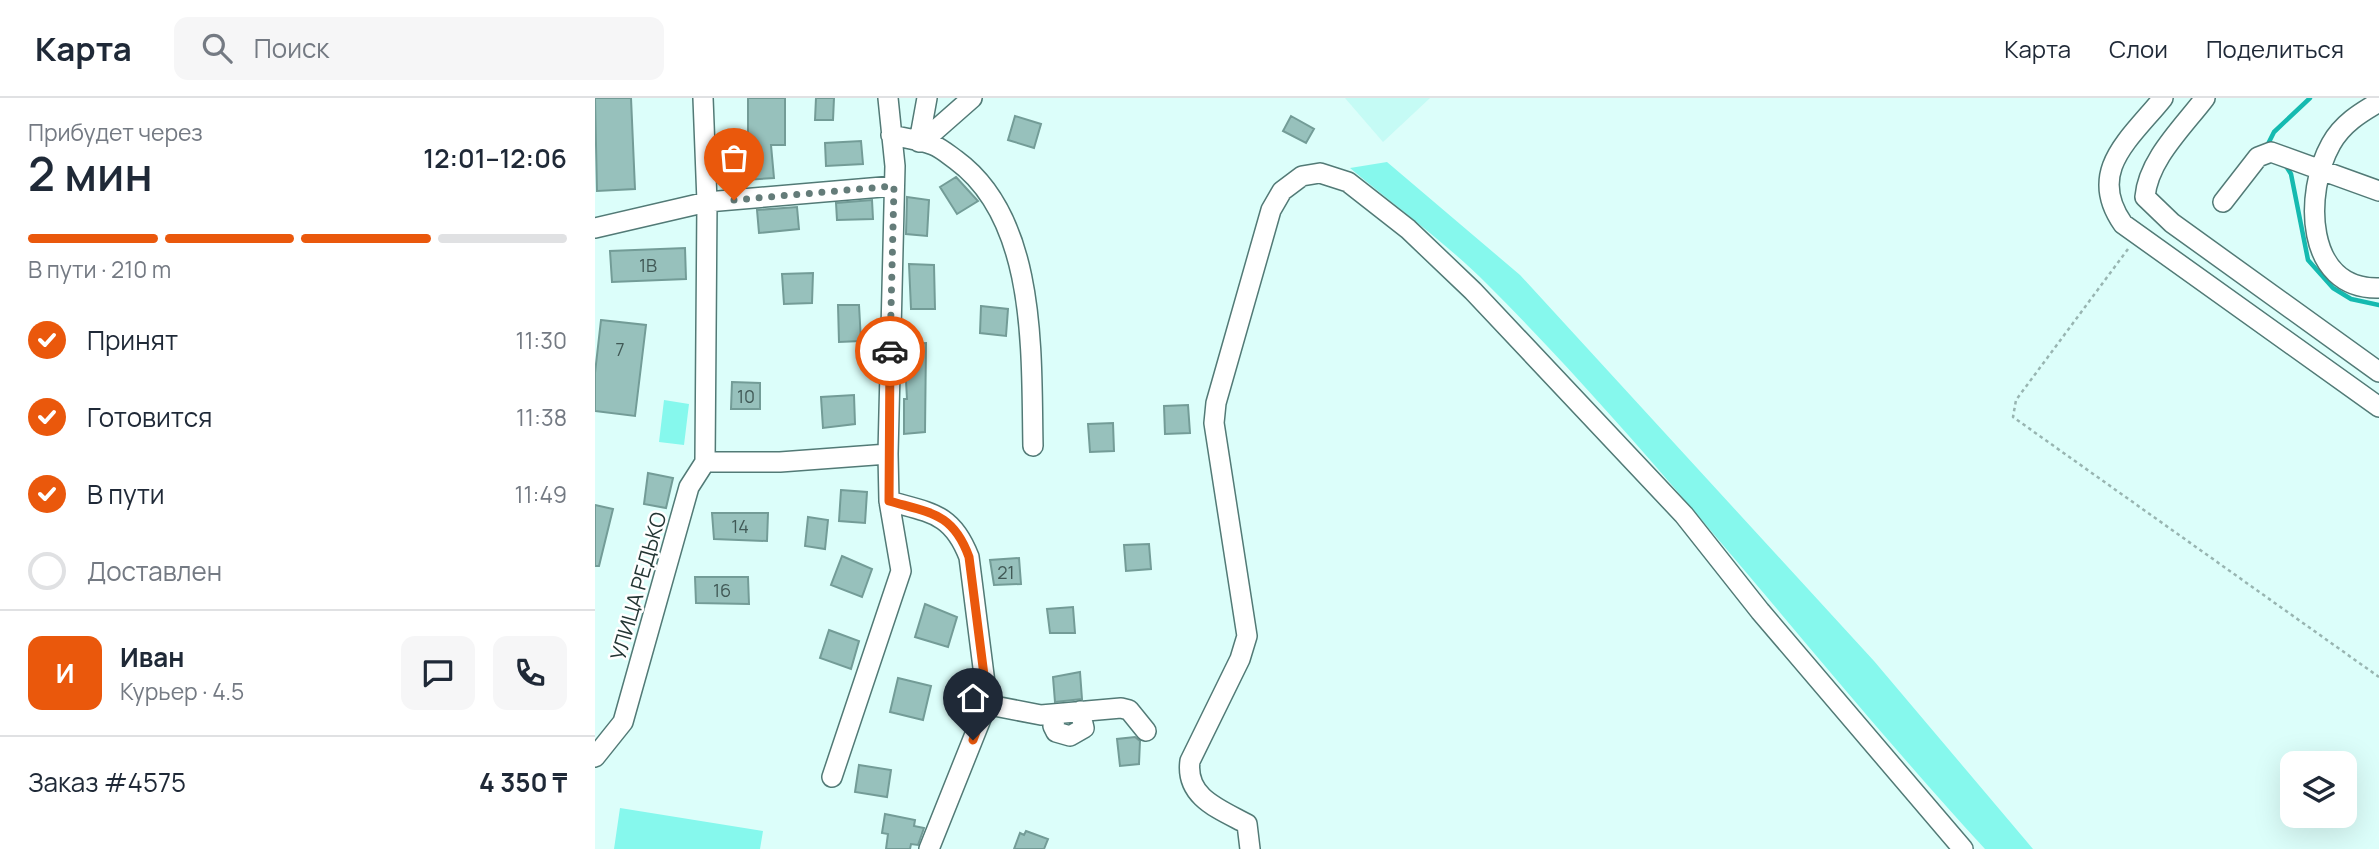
<!DOCTYPE html>
<html lang="ru">
<meta charset="utf-8">
<style>
:root{--surface:#fff;--page:#f6f6f7;--text:#1f2937;--muted:#747a83;--line:#e0e1e3;--accent:#ea580c}
body{margin:0;font-family:Manrope,sans-serif;background:var(--page);color:var(--text);height:100vh;display:flex;flex-direction:column;font-size:26px;white-space:nowrap}
*{box-sizing:border-box;margin:0}
p{font-size:23px;color:var(--muted)}
.icon{flex:none;width:38px;height:38px;fill:none;stroke:currentColor;stroke-width:2;stroke-linecap:round;stroke-linejoin:round}
.map{position:relative;flex:1;overflow:hidden}
.sheet{display:flex;flex-direction:column;background:var(--surface);width:595px}
.sheet>*{flex:none}
.controls{position:absolute;left:1685px;top:653px;display:grid;gap:14px}
.controls a{display:grid;place-items:center;width:77px;height:77px;border-radius:14px;background:var(--surface);box-shadow:0 7px 28px #0002;font-size:35px}
.pin{position:absolute;display:grid;place-items:center;width:60px;height:60px;color:#fff;margin:-72px -30px;border-radius:50% 50% 50% 0;rotate:-45deg;box-shadow:0 0 7px #0007}
.pin .icon{rotate:45deg}
.courier{position:absolute;display:grid;place-items:center;width:70px;height:70px;margin:-35px;border:5px solid #ea580c;border-radius:50%;background:#fff;color:#222;box-shadow:0 2px 9px #0007}
.overview em{font-style:normal;font-weight:600}
.overview div{display:flex;flex-direction:column-reverse}
.overview{display:flex;align-items:center;justify-content:space-between;height:119px;padding:0 28px}
h1{font-size:46px;font-weight:600;line-height:52px}
.bar{display:grid;grid-template-columns:repeat(4,1fr);gap:10px 7px;align-content:center;height:84px;padding:0 28px}
.bar i{height:9px;border-radius:5px;background:var(--line)}
.bar .current{background:var(--accent)}
.bar p{grid-column:span 4}
.line{display:flex;align-items:center;gap:18px;padding:0 28px;border-top:2px solid var(--line)}
.line div{flex:1}
.round{display:grid;place-items:center;flex:none;width:74px;height:74px;border-radius:14px;background:var(--page)}
ol{padding:0 28px;list-style:none}
li{display:flex;align-items:center;gap:21px;height:77px}
li p{margin-inline-start:auto}
li .icon{padding:7px;border-radius:50%;background:var(--accent);color:#fff;stroke-width:4}
li:last-child{color:var(--muted)}
li i{width:38px;height:38px;border:4px solid var(--line);border-radius:50%}
header{display:flex;align-items:center;gap:42px;box-sizing:border-box;height:98px;padding:0 35px;background:var(--surface);border-bottom:2px solid var(--line)}
header strong{font-size:33px}
nav{display:flex;gap:38px;margin-inline-start:auto;font-size:24px}
.search{width:490px;height:63px;background:var(--page);display:flex;align-items:center;gap:18px;box-sizing:border-box;padding:0 24px;border-radius:14px;color:var(--muted);font-size:26px}
main{display:flex;flex:1;min-height:0}
.map>svg:first-child{display:block}
.built{fill:#c5fbf5}
.green{fill:#86f8ed}
.lines{fill:none;stroke-linecap:round;stroke-linejoin:round}
.stream{stroke:#15bab0;stroke-width:4.5}
.building{fill:#97c1bc;stroke:#739c97;stroke-width:2}
.minor-casing{stroke:#527a76;stroke-width:22}
.path{stroke:#98b5b1;stroke-width:2.5;stroke-dasharray:3.5 3.5;stroke-linecap:butt}
.minor{stroke:#fff;stroke-width:19}
.done{stroke:#647c79;stroke-width:7;stroke-dasharray:0 12.6}
.route{stroke:#ea580c;stroke-width:9}
.labels{text-anchor:middle;dominant-baseline:central;stroke-width:5;stroke-linejoin:round;paint-order:stroke}
.number-label{font-size:18px;fill:#415956}
.street-label{font-size:21px;fill:#243634;stroke:#fff}
</style>
<header>
<strong>Карта</strong>
<div class="search"><svg class="icon" aria-label="search" viewBox="0 0 24 24"><circle cx="10" cy="10" r="6"/><path d="M15 15l6 6"/></svg>Поиск</div>
<nav><a>Карта</a><a>Слои</a><a>Поделиться</a></nav>
</header>
<main>
<section class="sheet">
<div class="overview"><div><h1>2 мин</h1><p>Прибудет через</p></div><em>12:01–12:06</em></div>
<div class="bar"><i class="current"></i><i class="current"></i><i class="current"></i><i></i><p>В пути · 210 m</p></div>
<ol>
<li><svg class="icon" aria-label="check" viewBox="0 0 24 24"><path d="M5 12l5 5 9-10"/></svg>Принят<p>11:30</p></li>
<li><svg class="icon" aria-label="check" viewBox="0 0 24 24"><path d="M5 12l5 5 9-10"/></svg>Готовится<p>11:38</p></li>
<li><svg class="icon" aria-label="check" viewBox="0 0 24 24"><path d="M5 12l5 5 9-10"/></svg>В пути<p>11:49</p></li>
<li><i></i>Доставлен</li>
</ol>
<div class="line" style="height:126px"><b class="round" style="background:var(--accent);color:#fff">И</b><div><b>Иван</b><p>Курьер · 4.5</p></div><a class="round"><svg class="icon" aria-label="chat" viewBox="0 0 24 24"><path d="M4 5h16v11H9l-5 4z"/></svg></a><a class="round"><svg class="icon" aria-label="phone" viewBox="0 0 24 24"><path d="M5 4h4l2 5-3 2q2 4 5 5l2-3 5 2v4C11 20 4 13 5 4z"/></svg></a></div>
<div class="line" style="height:91px"><div>Заказ #4575</div><b>4 350 ₸</b></div>
</section>
<div class="map">
<svg width="1784" height="751" viewBox="0 0 1784 751">
<rect width="100%" height="100%" fill="#dcfefa"/>
<!-- built -->
<path class="built" d="M 750,0 L 835,0 L 788,44 Z"/>
<!-- green -->
<path class="green" d="M 792,64 L 925,177 L 1279,563 L 1438,751 L 1390,751 C 1220,566 1070,364 892,186 C 850,144 800,108 755,70 Z
M 69,302 L 94,306 L 89,347 L 64,344 Z
M 25,710 L 168,733 L 165,751 L 19,751 Z"/>
<g class="lines">
<!-- stream -->
<path class="stream" d="M 1673,46 L 1679,34 L 1715,0
M 1691,68 L 1696,76 L 1713,162 L 1738,190 L 1756,201 L 1784,207"/>
</g>
<!-- building -->
<path class="building" d="M 0,0 L 36,0 L 40,91 L 2,93 Z
M 153,0 L 190,0 L 190,47 L 176,47 L 179,80 L 149,82 L 148,64 L 153,64 Z
M 221,0 L 239,0 L 238,22 L 220,22 Z
M 420,18 L 446,26 L 439,50 L 413,42 Z
M 696,18 L 719,31 L 711,45 L 688,33 Z
M 266,43 L 268,66 L 231,68 L 230,45 Z
M 361,79 L 383,103 L 362,116 L 345,89 Z
M 312,99 L 334,102 L 332,138 L 311,136 Z
M 277,102 L 278,121 L 242,122 L 241,105 Z
M 202,109 L 204,131 L 164,135 L 162,112 Z
M 90,150 L 91,181 L 17,184 L 15,153 Z
M 314,166 L 339,167 L 340,211 L 316,211 Z
M 218,175 L 217,205 L 189,206 L 187,176 Z
M 243,207 L 264,207 L 266,243 L 244,244 Z
M 386,208 L 413,211 L 411,238 L 385,235 Z
M 6,222 L 51,227 L 40,318 L 0,313 L 0,275 Z
M 331,245 L 330,334 L 309,336 L 309,301 L 312,301 L 309,246 Z
M 137,284 L 165,285 L 165,311 L 136,311 Z
M 259,297 L 260,326 L 228,330 L 226,299 Z
M 593,307 L 595,335 L 570,336 L 569,308 Z
M 518,325 L 519,353 L 495,354 L 493,326 Z
M 53,375 L 78,380 L 71,410 L 49,406 Z
M 246,392 L 272,394 L 270,425 L 244,423 Z
M 0,407 L 18,411 L 4,468 L 0,468 Z
M 117,415 L 173,415 L 172,443 L 119,441 Z
M 213,419 L 233,422 L 230,451 L 210,448 Z
M 554,446 L 556,471 L 531,473 L 529,447 Z
M 247,458 L 277,471 L 267,499 L 236,487 Z
M 424,460 L 426,486 L 399,487 L 395,462 Z
M 100,479 L 153,479 L 154,506 L 101,505 Z
M 330,506 L 362,519 L 353,549 L 320,539 Z
M 478,509 L 480,535 L 455,535 L 452,511 Z
M 234,532 L 264,543 L 256,571 L 225,560 Z
M 485,574 L 487,601 L 460,604 L 458,579 Z
M 303,580 L 336,588 L 328,622 L 295,614 Z
M 540,639 L 545,643 L 544,666 L 525,668 L 522,641 Z
M 264,667 L 296,672 L 292,699 L 260,694 Z
M 290,716 L 320,722 L 319,728 L 329,730 L 323,747 L 316,746 L 315,751 L 291,751 L 293,736 L 287,735 Z
M 431,733 L 453,741 L 449,751 L 419,751 L 425,735 L 429,737 Z"/>
<g class="lines">
<defs>
<path id="minor" d="M 108,0 L 112,104 L 110,364
M 1568,0 C 1535,41 1491,73 1528,126 L 1784,309
M 1610,0 C 1588,29 1553,62 1550,99 L 1577,125 L 1784,274
M 1784,4 C 1765,15 1747,26 1736,46 C 1709,94 1709,192 1784,190
M 296,37 C 310,40 325,42 338,47 C 346,50 354,57 361,62 C 443,122 436,257 438,348
M 324,44 L 332,0
M 327,44 L 377,0
M 1628,104 L 1663,59 L 1676,54 L 1784,93
M 0,130 L 112,104 L 299,88
M 110,364 L 185,364 L 293,356
M 294,403 C 336,415 357,415 374,459 L 391,593 L 386,621 L 334,751
M 389,606 L 446,617 L 526,610 L 534,612 L 551,633
M 462,616 L 458,628 L 461,634 L 475,638 L 489,630 L 485,613
M 0,659 L 28,624 L 94,389 L 110,364
M 237,679 L 306,473 L 294,403 L 293,356 L 300,68 L 293,0
M 655,751 L 652,726 C 624,711 590,699 595,663 L 645,561 L 652,538 L 619,325 L 621,305 L 676,112 L 687,93 L 707,78 L 725,75 L 753,84 L 813,131 L 878,193 L 1089,417 L 1165,513 L 1368,751"/>
</defs>
<!-- minor casing -->
<use href="#minor" class="minor-casing"/>
<!-- path -->
<path class="path" d="M 1533,151 L 1421,302 L 1418,319 L 1784,579"/>
<!-- minor -->
<use href="#minor" class="minor"/>
</g>
<g class="lines">
<!-- done -->
<path class="done" d="M 139,102 L 299,88 L 295,253"/>
<!-- route -->
<path class="route" d="M 295,253 L 294,403 C 336,415 358,415 374,459 L 391,593 L 386,621 L 378,642"/>
</g>
<g class="labels">
<!-- number labels -->
<g class="number-label">
<text x="53" y="167">1В</text>
<text x="25" y="251">7</text>
<text x="151" y="298">10</text>
<text x="145" y="428">14</text>
<text x="411" y="474">21</text>
<text x="127" y="492">16</text>
</g>
<!-- street labels -->
<g class="street-label">
<text transform="translate(43 488) rotate(-74)">УЛИЦА РЕДЬКО</text>
</g>
</g>
</svg>
<div class="controls">
<a><svg class="icon" aria-label="layers" viewBox="0 0 24 24"><path d="M12 4l9 5-9 5-9-5zM3 14l9 5 9-5"/></svg></a>
</div>
<div class="pin" style="left:139px;top:102px;background:#ea580c"><svg class="icon" aria-label="bag" viewBox="0 0 24 24"><path d="M5 8h14l-1 12H6zM9 8a3 3 0 0 1 6 0"/></svg></div>
<div class="pin" style="left:378px;top:642px;background:#1f2937"><svg class="icon" aria-label="home" viewBox="0 0 24 24"><path d="M3 11l9-7 9 7M6 9v11h12V9"/></svg></div>
<div class="courier" style="left:295px;top:253px"><svg class="icon" aria-label="car" viewBox="0 0 24 24"><path d="M5 17H2v-5l4-1 3-4h7l3 4 3 1v5h-3M9 17h6M6 11h13"/><circle cx="7" cy="17" r="2"/><circle cx="17" cy="17" r="2"/></svg></div>
</div>
</main>
